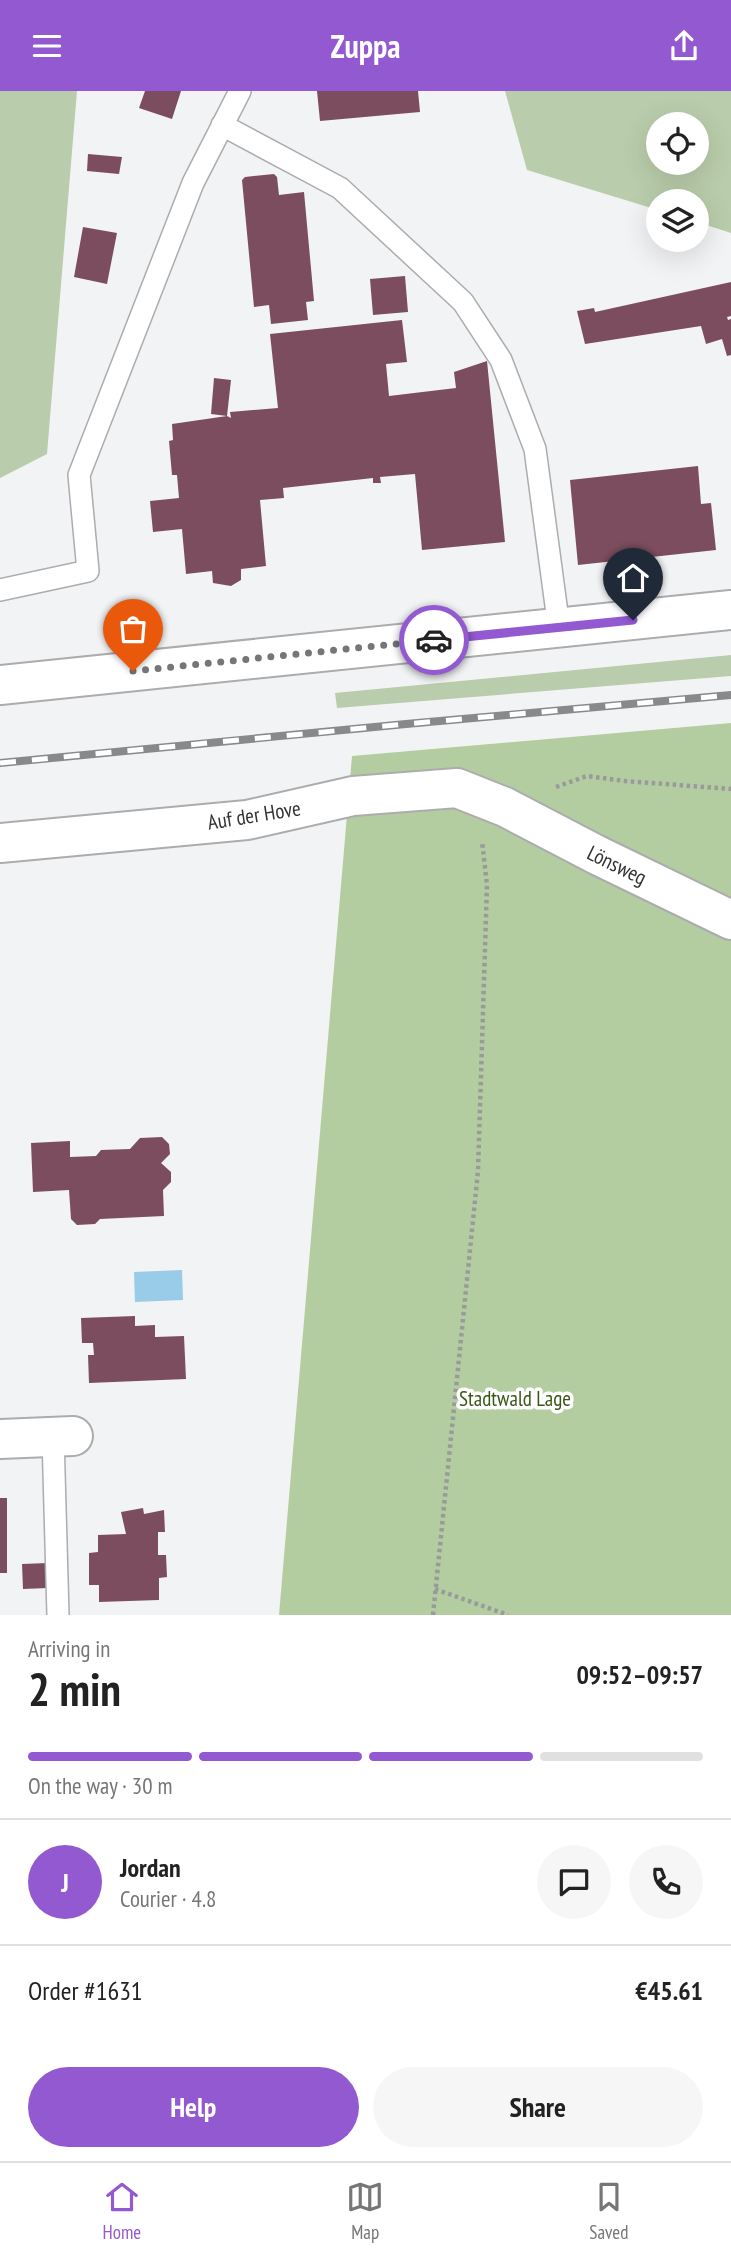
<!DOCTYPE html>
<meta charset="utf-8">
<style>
:root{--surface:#fff;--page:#f6f6f6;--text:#222;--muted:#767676;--line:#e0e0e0;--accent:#9359d1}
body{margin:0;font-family:"PT Sans Narrow",sans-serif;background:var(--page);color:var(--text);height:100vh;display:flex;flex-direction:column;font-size:26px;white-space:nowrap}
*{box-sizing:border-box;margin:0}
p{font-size:23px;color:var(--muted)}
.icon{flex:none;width:38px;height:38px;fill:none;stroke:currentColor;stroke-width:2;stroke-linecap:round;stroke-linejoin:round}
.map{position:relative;height:1524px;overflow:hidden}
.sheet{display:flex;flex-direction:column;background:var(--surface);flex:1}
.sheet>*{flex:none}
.tools{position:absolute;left:646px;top:21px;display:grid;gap:14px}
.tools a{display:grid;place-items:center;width:63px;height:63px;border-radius:50%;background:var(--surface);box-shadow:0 7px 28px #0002;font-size:35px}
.pin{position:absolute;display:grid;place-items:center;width:60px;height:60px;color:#fff;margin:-72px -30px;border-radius:50% 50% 50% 0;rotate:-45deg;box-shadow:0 0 7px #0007}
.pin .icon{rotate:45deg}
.courier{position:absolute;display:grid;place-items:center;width:70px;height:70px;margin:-35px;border:5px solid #9359d1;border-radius:50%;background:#fff;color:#222;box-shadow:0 2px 9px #0007}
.summary em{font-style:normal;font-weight:600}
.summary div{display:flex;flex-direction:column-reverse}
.summary{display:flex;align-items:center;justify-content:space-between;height:119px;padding:0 28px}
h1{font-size:46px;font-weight:600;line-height:52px}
.bar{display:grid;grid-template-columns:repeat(4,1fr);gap:10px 7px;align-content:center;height:84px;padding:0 28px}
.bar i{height:9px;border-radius:5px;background:var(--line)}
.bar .selected{background:var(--accent)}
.bar p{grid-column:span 4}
.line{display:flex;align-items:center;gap:18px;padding:0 28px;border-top:2px solid var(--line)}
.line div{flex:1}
.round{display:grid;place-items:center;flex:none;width:74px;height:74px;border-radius:37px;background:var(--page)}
.cta{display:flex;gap:14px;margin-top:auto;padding:14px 28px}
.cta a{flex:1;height:80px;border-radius:42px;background:var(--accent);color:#fff;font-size:28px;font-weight:600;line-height:80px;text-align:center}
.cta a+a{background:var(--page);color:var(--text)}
header{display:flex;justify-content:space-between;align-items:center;height:91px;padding:0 28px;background:var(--accent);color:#fff;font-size:32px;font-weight:600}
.menu{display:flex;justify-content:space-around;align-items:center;height:98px;border-top:2px solid var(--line);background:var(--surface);font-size:19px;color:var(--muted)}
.menu a{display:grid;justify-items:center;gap:4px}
.menu .selected{color:var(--accent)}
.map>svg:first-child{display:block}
.green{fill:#b9ccab;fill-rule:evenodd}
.forest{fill:#b4cda0}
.water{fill:#98cce8}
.building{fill:#7c4d5e}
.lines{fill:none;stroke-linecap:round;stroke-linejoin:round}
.lane-casing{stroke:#acacae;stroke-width:24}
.street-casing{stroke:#acacae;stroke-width:42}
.primary-casing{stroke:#acacae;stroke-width:42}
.path{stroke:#999a9b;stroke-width:4.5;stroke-dasharray:3.5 3.5;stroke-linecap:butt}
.lane{stroke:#fff;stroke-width:21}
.street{stroke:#fff;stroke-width:38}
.primary{stroke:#fff;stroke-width:38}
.rail-casing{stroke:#89898a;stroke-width:8}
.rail{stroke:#fff;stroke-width:5;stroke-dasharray:16;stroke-linecap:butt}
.done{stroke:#757677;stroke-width:7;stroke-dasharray:0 12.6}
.route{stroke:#9359d1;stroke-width:9}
.labels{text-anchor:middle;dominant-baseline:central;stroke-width:7;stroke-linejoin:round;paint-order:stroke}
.street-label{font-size:21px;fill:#323233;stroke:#fff}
.park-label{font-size:21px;fill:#395718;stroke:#fff}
</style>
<header><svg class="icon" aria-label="menu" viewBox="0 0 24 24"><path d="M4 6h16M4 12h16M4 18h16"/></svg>Zuppa<svg class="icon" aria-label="share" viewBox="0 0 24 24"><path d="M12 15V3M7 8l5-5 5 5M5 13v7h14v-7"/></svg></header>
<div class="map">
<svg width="731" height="1524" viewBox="0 0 731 1524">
<rect width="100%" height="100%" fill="#f2f3f4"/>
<!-- green -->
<path class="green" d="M 0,0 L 77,0 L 47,363 L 0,387 Z
M 505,0 L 731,0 L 731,142 L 697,131 L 696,110 L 658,110 L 658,119 L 527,79 ZM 696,33 L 696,72 L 658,72 L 658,33 Z
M 731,564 L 731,585 L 337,617 L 335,602 Z"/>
<!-- forest -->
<path class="forest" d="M 731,632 L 731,1524 L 279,1524 L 352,665 Z"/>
<!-- water -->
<path class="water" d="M 182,1179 L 183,1209 L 135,1211 L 134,1181 Z"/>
<!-- building -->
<path class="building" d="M 145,0 L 181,0 L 172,28 L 139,17 Z
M 317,0 L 418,0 L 420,21 L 320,30 Z
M 88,63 L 122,66 L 119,83 L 87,80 Z
M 274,83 L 277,86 L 279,104 L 304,101 L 314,210 L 306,211 L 308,229 L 271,233 L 269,214 L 254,216 L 242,89 L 245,86 Z
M 83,136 L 117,142 L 107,193 L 74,186 Z
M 405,185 L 408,221 L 373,224 L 370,188 Z
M 731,191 L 731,225 L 727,226 L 728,229 L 731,228 L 731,264 L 727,265 L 722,248 L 706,253 L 701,235 L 585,253 L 577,220 L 594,217 L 595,221 Z
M 402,229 L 407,271 L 386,273 L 389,305 L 456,297 L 454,281 L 487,270 L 505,451 L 422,459 L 415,383 L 380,386 L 381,392 L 373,392 L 373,387 L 283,397 L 284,407 L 260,409 L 266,475 L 241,478 L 241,489 L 231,495 L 213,492 L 212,480 L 186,483 L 182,438 L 153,441 L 150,410 L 179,407 L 177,384 L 172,384 L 169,350 L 173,349 L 172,333 L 227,325 L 231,327 L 230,321 L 278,317 L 270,243 Z
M 214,287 L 231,289 L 227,325 L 211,323 Z
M 698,375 L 701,413 L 711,412 L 716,459 L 578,474 L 570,389 Z
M 162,1046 L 169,1053 L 170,1063 L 161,1072 L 171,1081 L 171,1091 L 163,1099 L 164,1125 L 100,1128 L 95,1133 L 77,1134 L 71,1128 L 69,1099 L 33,1101 L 31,1052 L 70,1050 L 70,1066 L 96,1065 L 101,1059 L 130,1058 L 140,1047 Z
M 135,1225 L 135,1235 L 155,1234 L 155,1246 L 184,1245 L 186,1288 L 89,1292 L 88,1264 L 94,1264 L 93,1252 L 82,1252 L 81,1227 Z
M 0,1407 L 7,1407 L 7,1482 L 0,1482 Z
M 143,1417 L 144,1423 L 164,1419 L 165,1441 L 158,1441 L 158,1464 L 166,1464 L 167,1486 L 159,1487 L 159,1509 L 99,1511 L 99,1494 L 89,1494 L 89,1462 L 98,1461 L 98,1444 L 126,1443 L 121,1421 Z
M 48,1472 L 48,1497 L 23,1498 L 22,1473 Z"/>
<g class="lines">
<defs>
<path id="lane" d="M 222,34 L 340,97 L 463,211 L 501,269 L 535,358 L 559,537
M 0,499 L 88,480 L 79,384 L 193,92 L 240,0
M 53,1345 L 58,1524"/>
<path id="street" d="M 0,752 L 247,729 L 353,705 L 457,697 L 505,716 L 597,764 L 731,829
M 0,1348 L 73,1345"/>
<path id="primary" d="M 0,594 L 731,519"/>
</defs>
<!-- lane casing -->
<use href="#lane" class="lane-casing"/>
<!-- street casing -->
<use href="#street" class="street-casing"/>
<!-- primary casing -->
<use href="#primary" class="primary-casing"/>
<!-- path -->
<path class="path" d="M 556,696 L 587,685 L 625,690 L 731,698
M 435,1498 L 508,1524
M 433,1524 L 478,1080 L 487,794 L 482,750"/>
<!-- lane -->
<use href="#lane" class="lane"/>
<!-- street -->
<use href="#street" class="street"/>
<!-- primary -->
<use href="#primary" class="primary"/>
<defs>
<path id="rail" d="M 0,672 L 406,633 L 731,604"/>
</defs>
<!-- rail casing -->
<use href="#rail" class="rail-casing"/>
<!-- rail -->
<use href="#rail" class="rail"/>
</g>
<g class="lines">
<!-- done -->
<path class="done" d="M 133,580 L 434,549"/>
<!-- route -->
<path class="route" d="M 434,549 L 633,529"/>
</g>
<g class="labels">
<!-- street labels -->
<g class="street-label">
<text transform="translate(254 724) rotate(-9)">Auf der Hove</text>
<text transform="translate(617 774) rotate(26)">Lönsweg</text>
</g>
<!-- park labels -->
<g class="park-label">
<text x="515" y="1307">Stadtwald Lage</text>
</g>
</g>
</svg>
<div class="tools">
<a><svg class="icon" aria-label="locate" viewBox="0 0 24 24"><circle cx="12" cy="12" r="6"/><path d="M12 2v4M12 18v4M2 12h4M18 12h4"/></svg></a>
<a><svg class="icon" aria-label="layers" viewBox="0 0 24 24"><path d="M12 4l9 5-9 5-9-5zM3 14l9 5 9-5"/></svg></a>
</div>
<div class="pin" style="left:133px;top:580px;background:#ea580c"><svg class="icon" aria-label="bag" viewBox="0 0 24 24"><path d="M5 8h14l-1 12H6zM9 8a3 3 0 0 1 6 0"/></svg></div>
<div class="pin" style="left:633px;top:529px;background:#1f2937"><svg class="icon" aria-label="home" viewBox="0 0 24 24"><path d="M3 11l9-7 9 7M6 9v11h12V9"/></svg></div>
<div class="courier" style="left:434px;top:549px"><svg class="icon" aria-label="car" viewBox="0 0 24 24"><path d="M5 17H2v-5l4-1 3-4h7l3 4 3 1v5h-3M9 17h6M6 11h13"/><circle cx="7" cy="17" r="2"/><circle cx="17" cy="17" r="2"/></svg></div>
</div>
<section class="sheet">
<div class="summary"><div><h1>2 min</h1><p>Arriving in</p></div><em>09:52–09:57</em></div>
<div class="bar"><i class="selected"></i><i class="selected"></i><i class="selected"></i><i></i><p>On the way · 30 m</p></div>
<div class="line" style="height:126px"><b class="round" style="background:var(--accent);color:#fff">J</b><div><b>Jordan</b><p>Courier · 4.8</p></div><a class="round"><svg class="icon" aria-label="chat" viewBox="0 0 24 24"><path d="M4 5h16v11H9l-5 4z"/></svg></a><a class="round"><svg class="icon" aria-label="phone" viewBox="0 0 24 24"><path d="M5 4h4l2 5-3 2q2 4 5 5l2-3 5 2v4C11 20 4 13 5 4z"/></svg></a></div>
<div class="line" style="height:91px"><div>Order #1631</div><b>€45.61</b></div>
<div class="cta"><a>Help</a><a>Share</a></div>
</section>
<nav class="menu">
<a class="selected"><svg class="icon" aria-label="home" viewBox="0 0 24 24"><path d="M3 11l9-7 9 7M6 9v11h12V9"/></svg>Home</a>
<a><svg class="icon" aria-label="map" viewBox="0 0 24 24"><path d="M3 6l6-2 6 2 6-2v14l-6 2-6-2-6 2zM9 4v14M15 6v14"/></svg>Map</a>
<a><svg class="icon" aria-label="saved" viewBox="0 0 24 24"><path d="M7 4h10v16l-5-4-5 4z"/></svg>Saved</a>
</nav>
